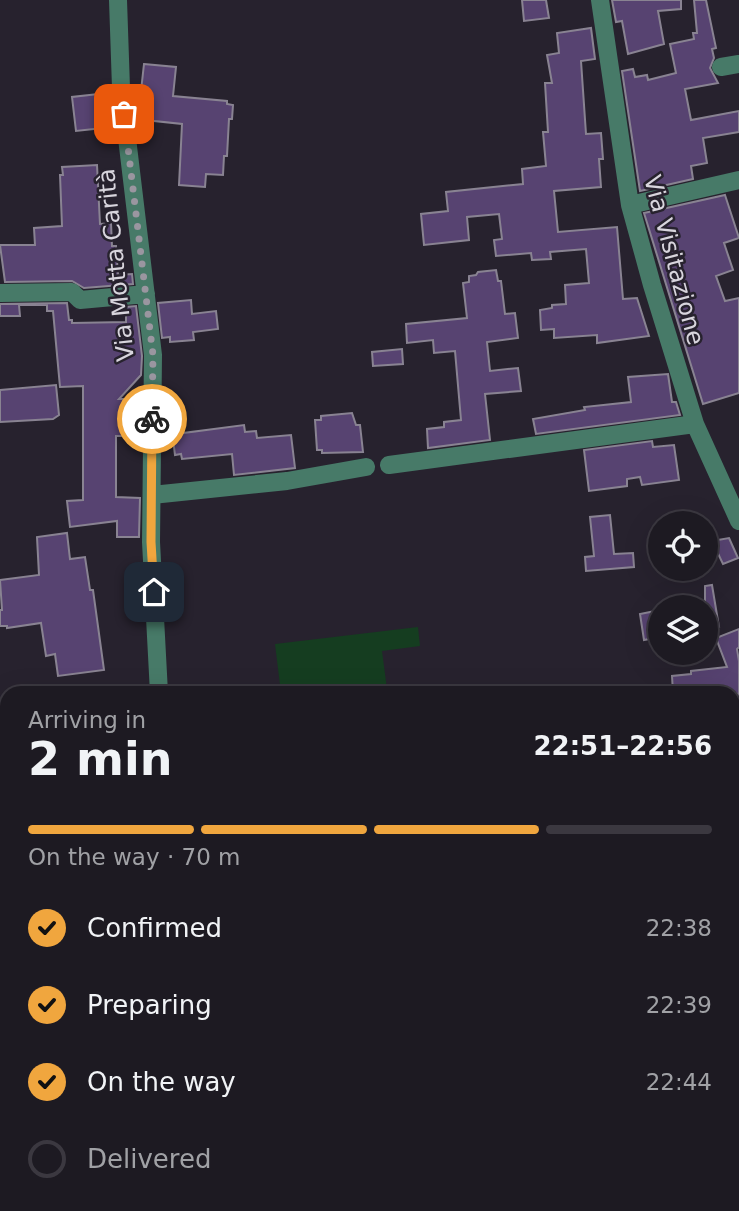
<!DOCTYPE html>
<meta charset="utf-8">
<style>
:root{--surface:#1d1a22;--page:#25232a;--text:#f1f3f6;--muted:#a0a1a5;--line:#3b3840;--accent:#f0a63e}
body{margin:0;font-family:"DejaVu Sans",sans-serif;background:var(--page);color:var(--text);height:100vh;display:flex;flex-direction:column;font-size:26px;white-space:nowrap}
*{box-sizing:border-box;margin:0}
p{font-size:23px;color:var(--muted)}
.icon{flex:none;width:38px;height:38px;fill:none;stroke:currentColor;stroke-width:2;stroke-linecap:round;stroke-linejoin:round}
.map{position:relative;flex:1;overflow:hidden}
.details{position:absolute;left:0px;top:686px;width:740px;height:525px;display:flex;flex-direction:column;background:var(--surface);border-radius:21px 21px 0 0;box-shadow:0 7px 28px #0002,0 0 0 2px var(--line)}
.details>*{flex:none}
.tools{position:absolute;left:648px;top:511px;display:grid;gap:14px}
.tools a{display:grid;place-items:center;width:70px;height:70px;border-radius:50%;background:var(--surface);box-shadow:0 7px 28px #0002,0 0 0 2px var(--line);font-size:35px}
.pin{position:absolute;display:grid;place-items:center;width:60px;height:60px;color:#fff;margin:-30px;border-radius:14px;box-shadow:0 4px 10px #0006}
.courier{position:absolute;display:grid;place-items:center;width:70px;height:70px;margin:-35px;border:5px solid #f0a63e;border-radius:50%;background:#fff;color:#222;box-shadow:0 2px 9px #0007}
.overview em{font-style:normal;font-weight:800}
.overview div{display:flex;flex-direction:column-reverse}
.overview{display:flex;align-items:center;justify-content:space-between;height:119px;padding:0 28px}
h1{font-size:46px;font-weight:800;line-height:52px}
.bar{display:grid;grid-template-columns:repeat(4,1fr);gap:10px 7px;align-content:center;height:84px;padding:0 28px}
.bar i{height:9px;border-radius:5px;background:var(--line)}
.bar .active{background:var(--accent)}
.bar p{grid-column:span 4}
ol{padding:0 28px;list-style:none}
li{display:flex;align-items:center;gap:21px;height:77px}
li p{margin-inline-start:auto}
li .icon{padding:7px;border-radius:50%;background:var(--accent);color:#111;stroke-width:4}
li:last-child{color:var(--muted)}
li i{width:38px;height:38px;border:4px solid var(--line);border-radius:50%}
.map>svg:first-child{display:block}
.green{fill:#153d20}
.building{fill:#574371;stroke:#898392;stroke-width:2}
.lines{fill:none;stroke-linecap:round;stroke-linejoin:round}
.minor{stroke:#477a68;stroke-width:18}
.done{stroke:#9a96a0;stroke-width:7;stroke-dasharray:0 12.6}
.route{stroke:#f0a63e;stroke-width:9}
.labels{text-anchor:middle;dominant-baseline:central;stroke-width:5;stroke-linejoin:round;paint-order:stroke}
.street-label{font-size:24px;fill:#d8d5dd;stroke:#27222e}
</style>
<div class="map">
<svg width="739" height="1211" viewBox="0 0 739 1211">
<rect width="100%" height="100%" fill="#27222e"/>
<!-- green -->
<path class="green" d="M 418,627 L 420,646 L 382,651 L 387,689 L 355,693 L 281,693 L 275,644 Z"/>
<!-- building -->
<path class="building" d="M 522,0 L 546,0 L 549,18 L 524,21 Z
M 612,0 L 681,0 L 681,9 L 658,11 L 664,44 L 628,54 L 622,21 L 616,22 Z
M 694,0 L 706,0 L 716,48 L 712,49 L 714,58 L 710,68 L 718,83 L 685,89 L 691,120 L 739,111 L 739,132 L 703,138 L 707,163 L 691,166 L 693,179 L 640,191 L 622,71 L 633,69 L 635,77 L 647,75 L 648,80 L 676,73 L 670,44 L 694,39 L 693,33 L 697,33 Z
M 591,28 L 595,59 L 581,61 L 586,134 L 601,133 L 603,159 L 599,159 L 601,187 L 554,191 L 558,232 L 617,227 L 623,299 L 637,298 L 649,336 L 597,343 L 597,335 L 554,338 L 554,329 L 541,330 L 540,310 L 552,308 L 552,305 L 566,304 L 565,285 L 589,283 L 586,249 L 550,252 L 551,259 L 532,260 L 531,253 L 496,256 L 494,240 L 502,239 L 499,214 L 467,217 L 469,240 L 424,245 L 421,214 L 448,211 L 446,192 L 523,184 L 522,169 L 546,166 L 543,132 L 548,132 L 545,83 L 552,83 L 547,55 L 559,53 L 557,33 Z
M 144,64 L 176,67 L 173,96 L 227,101 L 227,104 L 233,105 L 232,119 L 229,119 L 227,156 L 224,156 L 223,175 L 206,174 L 205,187 L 179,185 L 182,124 L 145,120 L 148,92 L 141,91 Z
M 107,93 L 112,127 L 76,131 L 72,97 Z
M 97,165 L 100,224 L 111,223 L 112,246 L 116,246 L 118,275 L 132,274 L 133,284 L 84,288 L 72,281 L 5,282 L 0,245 L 35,245 L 34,228 L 62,226 L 60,175 L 63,175 L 62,167 Z
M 725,195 L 739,238 L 724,243 L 733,270 L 716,276 L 725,301 L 739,298 L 739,393 L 703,404 L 644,213 Z
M 496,270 L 498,281 L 501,281 L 505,314 L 515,313 L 518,338 L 487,342 L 490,371 L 518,368 L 521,391 L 485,394 L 490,440 L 428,448 L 427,429 L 444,427 L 444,422 L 461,420 L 455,351 L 434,353 L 433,340 L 407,343 L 406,324 L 467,318 L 463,283 L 469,282 L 469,276 L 476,275 L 478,272 Z
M 191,300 L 192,314 L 216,311 L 218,329 L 193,332 L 194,340 L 170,342 L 170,337 L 162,338 L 158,303 Z
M 67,303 L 69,320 L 72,320 L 72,323 L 126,322 L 126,307 L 136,306 L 142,356 L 141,375 L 119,399 L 141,399 L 141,436 L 116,436 L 116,497 L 140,498 L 139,537 L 117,537 L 117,521 L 70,527 L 67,501 L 83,500 L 83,386 L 60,387 L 53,311 L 47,311 L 47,305 L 19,305 L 20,316 L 0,316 L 0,304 Z
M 402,349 L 403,364 L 373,366 L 372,352 Z
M 668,374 L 672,402 L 676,402 L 680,415 L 536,434 L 533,419 L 585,410 L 584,407 L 631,402 L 628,377 Z
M 56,385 L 59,415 L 53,419 L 0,422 L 0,390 Z
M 352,413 L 356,425 L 360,425 L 363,452 L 322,453 L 322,450 L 317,450 L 315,420 L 321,420 L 321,416 Z
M 244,425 L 245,432 L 256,431 L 257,438 L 291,435 L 295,468 L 234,475 L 232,454 L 182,459 L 181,454 L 175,455 L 173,439 L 176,439 L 176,434 Z
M 652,441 L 653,447 L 674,445 L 679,480 L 642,485 L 640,477 L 627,479 L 627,486 L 589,491 L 584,450 Z
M 610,515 L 614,554 L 633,553 L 634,567 L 586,571 L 585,557 L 594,556 L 590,517 Z
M 67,533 L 70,559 L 85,557 L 90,590 L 93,590 L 104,670 L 58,676 L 55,654 L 46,656 L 41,623 L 7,628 L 7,626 L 0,626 L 0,610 L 2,610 L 0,580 L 39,575 L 37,537 Z
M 729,538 L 738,558 L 723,564 L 712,541 Z
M 712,585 L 719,627 L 705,629 L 705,586 Z
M 660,610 L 660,637 L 644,640 L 640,614 Z
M 739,629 L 739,647 L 737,649 L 739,661 L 739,696 L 736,693 L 673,693 L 672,676 L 691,674 L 691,671 L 727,667 L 716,638 Z"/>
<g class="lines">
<!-- minor -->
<path class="minor" d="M 118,0 L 121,88 L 153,355 L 151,542 L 159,693
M 600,0 L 630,205 L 652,285 L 695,424 L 739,521
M 721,67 L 739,64
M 630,205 L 739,180
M 0,293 L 72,292 L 80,300 L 146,294
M 389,465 L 695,424
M 152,495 L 287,481 L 366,467
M 0,824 L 7,822
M 733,943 L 739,943
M 216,1204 L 217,1211
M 631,1204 L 632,1211"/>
</g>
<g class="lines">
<!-- done -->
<path class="done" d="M 124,114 L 153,355 L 152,419"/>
<!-- route -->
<path class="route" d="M 152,419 L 151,542 L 154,592"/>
</g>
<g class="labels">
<!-- street labels -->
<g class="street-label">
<text transform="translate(674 260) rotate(75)">Via Visitazione</text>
<text transform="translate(116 265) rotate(-96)">Via Motta Carità</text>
</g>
</g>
</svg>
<div class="tools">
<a><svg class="icon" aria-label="locate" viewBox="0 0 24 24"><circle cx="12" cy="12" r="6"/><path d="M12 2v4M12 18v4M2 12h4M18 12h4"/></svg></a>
<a><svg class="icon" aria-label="layers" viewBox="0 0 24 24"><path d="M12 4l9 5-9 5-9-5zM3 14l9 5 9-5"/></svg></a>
</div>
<div class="pin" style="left:124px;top:114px;background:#ea580c"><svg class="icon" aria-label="bag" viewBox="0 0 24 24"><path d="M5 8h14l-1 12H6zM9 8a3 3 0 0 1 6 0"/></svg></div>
<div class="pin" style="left:154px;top:592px;background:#1f2937"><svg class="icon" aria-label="home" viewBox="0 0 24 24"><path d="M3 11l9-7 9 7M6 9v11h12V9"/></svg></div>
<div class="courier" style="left:152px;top:419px"><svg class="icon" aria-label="bike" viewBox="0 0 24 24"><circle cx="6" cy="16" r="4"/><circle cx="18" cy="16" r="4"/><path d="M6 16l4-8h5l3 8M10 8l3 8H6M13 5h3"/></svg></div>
<section class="details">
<div class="overview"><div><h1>2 min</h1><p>Arriving in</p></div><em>22:51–22:56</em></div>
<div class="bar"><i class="active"></i><i class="active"></i><i class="active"></i><i></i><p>On the way · 70 m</p></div>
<ol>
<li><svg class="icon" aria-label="check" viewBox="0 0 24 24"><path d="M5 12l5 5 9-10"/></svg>Confirmed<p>22:38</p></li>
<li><svg class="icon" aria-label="check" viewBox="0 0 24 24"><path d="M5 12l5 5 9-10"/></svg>Preparing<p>22:39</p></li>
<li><svg class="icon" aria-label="check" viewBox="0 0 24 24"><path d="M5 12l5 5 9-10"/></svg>On the way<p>22:44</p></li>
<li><i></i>Delivered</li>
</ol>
</section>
</div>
